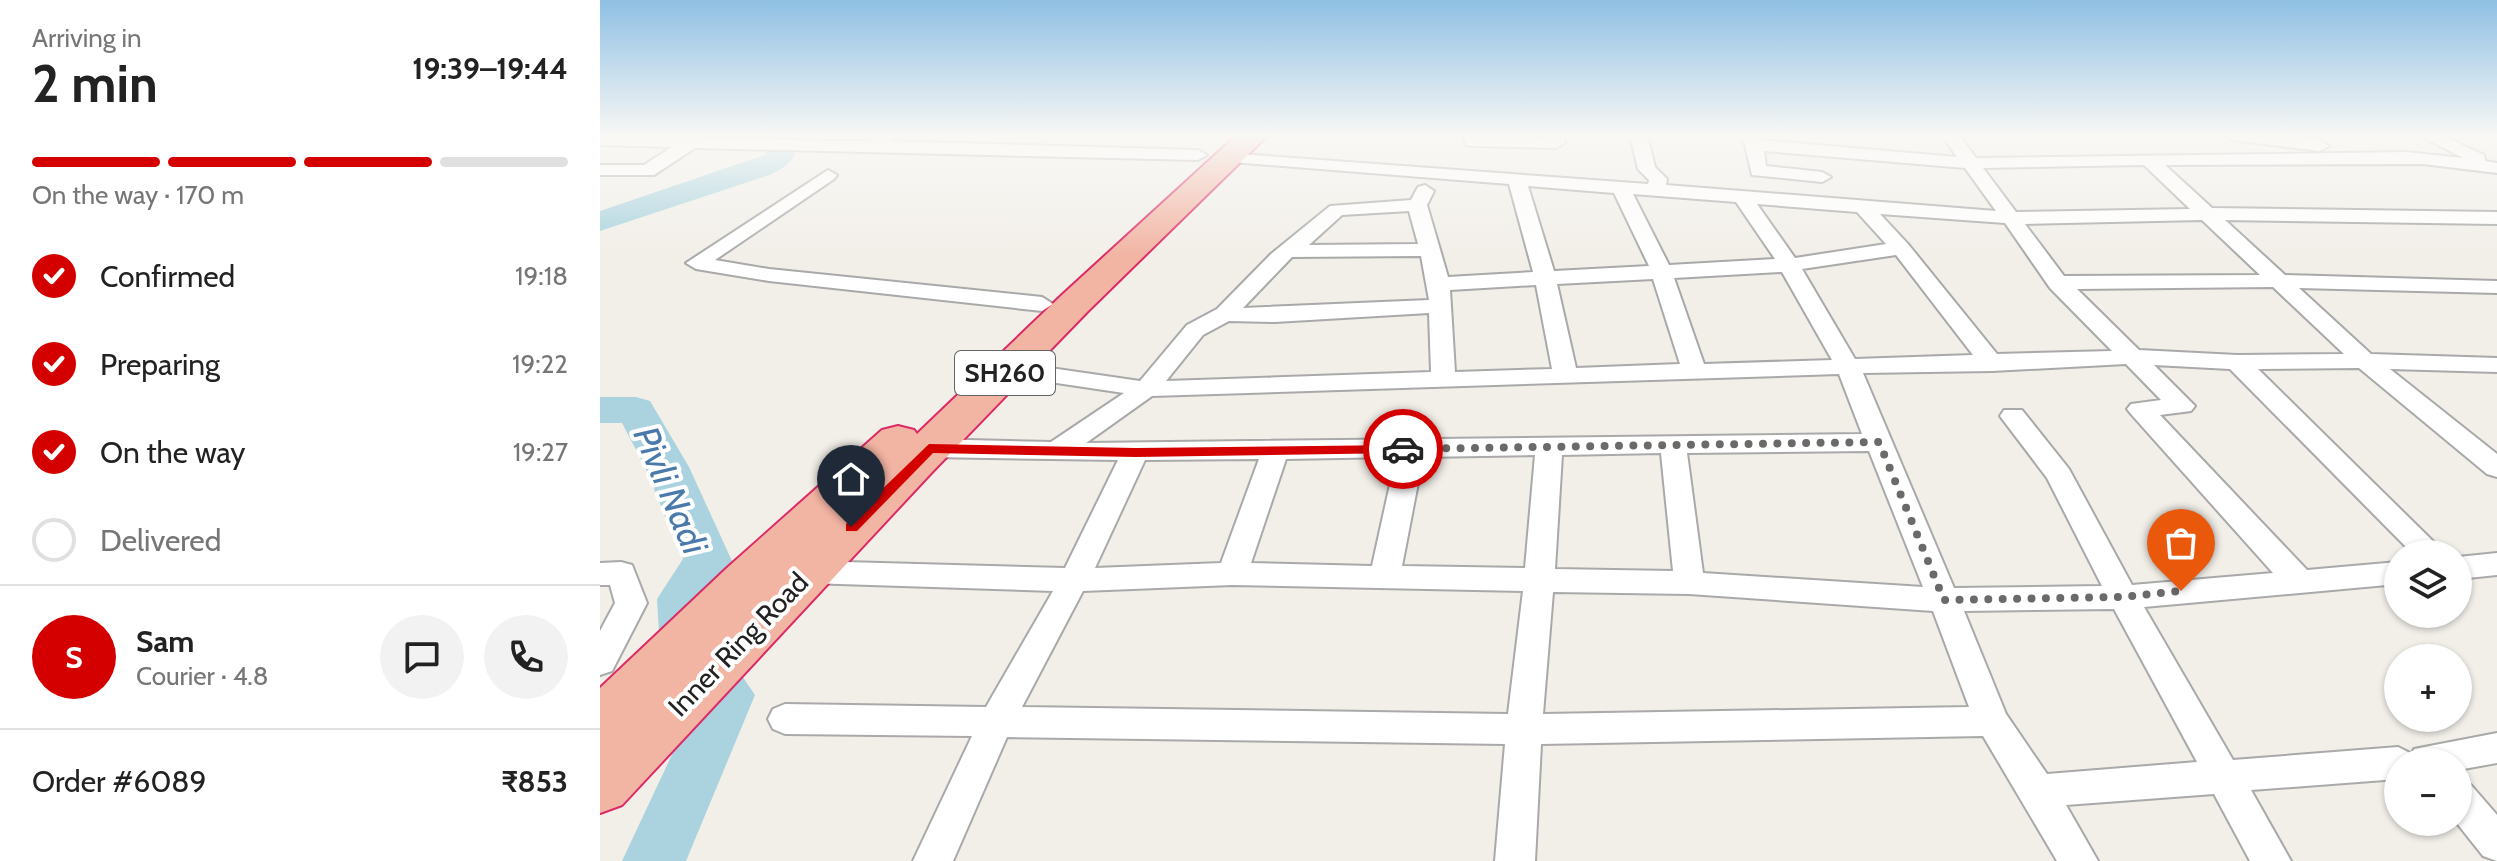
<!DOCTYPE html>
<meta charset="utf-8">
<style>
:root{--surface:#fff;--page:#f2f2f2;--text:#222;--muted:#767676;--line:#e0e0e0;--accent:#d40000}
body{margin:0;font-family:Cabin,sans-serif;background:var(--page);color:var(--text);height:100vh;display:flex;flex-direction:column;font-size:30px;white-space:nowrap}
*{box-sizing:border-box;margin:0}
p{font-size:26px;color:var(--muted)}
.icon{flex:none;width:44px;height:44px;fill:none;stroke:currentColor;stroke-width:2;stroke-linecap:round;stroke-linejoin:round}
.map{position:relative;flex:1;overflow:hidden}
.panel{display:flex;flex-direction:column;background:var(--surface);width:600px}
.panel>*{flex:none}
.tools{position:absolute;left:1784px;top:540px;display:grid;gap:16px}
.tools a{display:grid;place-items:center;width:88px;height:88px;border-radius:50%;background:var(--surface);box-shadow:0 2px 6px #0004;font-size:40px}
.pin{position:absolute;display:grid;place-items:center;width:68px;height:68px;color:#fff;margin:-82px -34px;border-radius:50% 50% 50% 0;rotate:-45deg;box-shadow:0 0 8px #0007}
.pin .icon{rotate:45deg}
.courier{position:absolute;display:grid;place-items:center;width:80px;height:80px;margin:-40px;border:6px solid #d40000;border-radius:50%;background:#fff;color:#222;box-shadow:0 2px 10px #0007}
.head em{font-style:normal;font-weight:800}
.head div{display:flex;flex-direction:column-reverse}
.head{display:flex;align-items:center;justify-content:space-between;height:136px;padding:0 32px}
h1{font-size:52px;font-weight:800;line-height:60px}
.bar{display:grid;grid-template-columns:repeat(4,1fr);gap:12px 8px;align-content:center;height:96px;padding:0 32px}
.bar i{height:10px;border-radius:6px;background:var(--line)}
.bar .on{background:var(--accent)}
.bar p{grid-column:span 4}
.line{display:flex;align-items:center;gap:20px;padding:0 32px;border-top:2px solid var(--line)}
.line div{flex:1}
.round{display:grid;place-items:center;flex:none;width:84px;height:84px;border-radius:42px;background:var(--page)}
ol{padding:0 32px;list-style:none}
li{display:flex;align-items:center;gap:24px;height:88px}
li p{margin-inline-start:auto}
li .icon{padding:8px;border-radius:50%;background:var(--accent);color:#fff;stroke-width:4}
li:last-child{color:var(--muted)}
li i{width:44px;height:44px;border:4px solid var(--line);border-radius:50%}
main{display:flex;flex:1;min-height:0}
.map>svg:first-child{display:block}
.lines{fill:none;stroke-linecap:round;stroke-linejoin:round}
.river{fill:#aad3df;fill-rule:evenodd}
.minor-casing{stroke:#a9a9a9;stroke-width:4}
.trunk-casing{stroke:#dc2a67;stroke-width:4}
.minor{fill:#fff;fill-rule:evenodd}
.trunk{fill:#f2b4a3;fill-rule:evenodd}
.route{fill:#d40000}
.done{stroke:#6b6a68;stroke-width:8;stroke-dasharray:0 14.4}
.labels{text-anchor:middle;dominant-baseline:central;stroke-width:8;stroke-linejoin:round;paint-order:stroke}
.shield{fill:#fff;stroke:#646464;stroke-width:2}
.shield-label{font-size:26px;font-weight:bold;fill:#222}
.street-label{font-size:28px;fill:#222;stroke:#fff}
.near-water-label{font-size:36px;font-style:italic;fill:#4a7aab;stroke:#fff}
</style>
<main>
<section class="panel">
<div class="head"><div><h1>2 min</h1><p>Arriving in</p></div><em>19:39–19:44</em></div>
<div class="bar"><i class="on"></i><i class="on"></i><i class="on"></i><i></i><p>On the way · 170 m</p></div>
<ol>
<li><svg class="icon" aria-label="check" viewBox="0 0 24 24"><path d="M5 12l5 5 9-10"/></svg>Confirmed<p>19:18</p></li>
<li><svg class="icon" aria-label="check" viewBox="0 0 24 24"><path d="M5 12l5 5 9-10"/></svg>Preparing<p>19:22</p></li>
<li><svg class="icon" aria-label="check" viewBox="0 0 24 24"><path d="M5 12l5 5 9-10"/></svg>On the way<p>19:27</p></li>
<li><i></i>Delivered</li>
</ol>
<div class="line" style="height:144px"><b class="round" style="background:var(--accent);color:#fff">S</b><div><b>Sam</b><p>Courier · 4.8</p></div><a class="round"><svg class="icon" aria-label="chat" viewBox="0 0 24 24"><path d="M4 5h16v11H9l-5 4z"/></svg></a><a class="round"><svg class="icon" aria-label="phone" viewBox="0 0 24 24"><path d="M5 4h4l2 5-3 2q2 4 5 5l2-3 5 2v4C11 20 4 13 5 4z"/></svg></a></div>
<div class="line" style="height:104px"><div>Order #6089</div><b>₹853</b></div>
</section>
<div class="map">
<svg width="1897" height="861" viewBox="0 0 1897 861">
<rect width="100%" height="100%" fill="#f2efe9"/>
<g class="lines">
<!-- river -->
<path class="river" d="M 156,135 L 191,136 C 204,156 186,167 169,175 L 0,231 L 0,211 L 165,155 L 167,145 Z
M 0,397 L 36,397 L 50,401 L 89,467 L 132,561 L 107,601 L 110,629 L 155,695 L 86,861 L 22,861 L 99,697 L 59,633 L 57,599 L 83,559 L 45,467 L 22,423 L 0,423 Z"/>
<defs>
<path id="minor" d="M 0,135 L 96,135 L 102,138 L 239,141 L 269,141 L 277,135 L 296,135 L 290,141 L 598,150 L 607,155 L 598,160 L 95,148 L 54,175 L 0,175 L 0,165 L 44,165 L 72,147 L 0,145 Z
M 863,135 L 947,138 L 947,135 L 965,135 L 965,143 L 956,148 L 872,146 L 866,145 Z
M 1030,135 L 1047,135 L 1055,167 L 1067,179 L 1066,185 L 1396,211 L 1365,168 L 1164,151 L 1166,166 L 1222,172 L 1231,177 L 1222,182 L 1152,175 L 1145,145 L 1140,135 L 1157,135 L 1160,140 L 1357,157 L 1342,135 L 1359,135 L 1376,158 L 1806,152 L 1863,158 L 1819,135 L 1841,135 L 1884,155 L 1885,161 L 1897,163 L 1897,173 L 1823,164 L 1565,165 L 1612,208 L 1897,212 L 1897,224 L 1625,220 L 1685,275 L 1897,281 L 1897,293 L 1699,288 L 1771,354 L 1897,358 L 1897,372 L 1790,369 L 1897,454 L 1897,477 L 1887,474 L 1759,368 L 1658,369 L 1846,554 L 1813,554 L 1630,369 L 1554,365 L 1595,406 L 1591,411 L 1560,415 L 1707,570 L 1798,562 L 1798,584 L 1544,607 L 1633,760 L 1798,747 L 1812,754 L 1814,749 L 1897,733 L 1897,763 L 1858,770 L 1858,762 L 1798,762 L 1798,779 L 1651,790 L 1691,861 L 1650,861 L 1614,794 L 1466,805 L 1498,861 L 1457,861 L 1383,736 L 941,744 L 935,861 L 895,861 L 905,744 L 407,737 L 353,861 L 313,861 L 372,736 L 185,734 L 173,729 L 168,719 L 173,709 L 185,704 L 386,707 L 453,591 L 208,583 L 197,580 L 193,572 L 197,564 L 208,561 L 465,568 L 518,460 L 329,457 L 320,454 L 316,448 L 320,442 L 329,439 L 451,442 L 524,393 L 409,376 L 400,374 L 397,369 L 400,364 L 409,362 L 540,381 L 587,325 L 617,309 L 671,254 L 730,206 L 811,200 L 818,187 L 825,185 L 834,191 L 827,205 L 848,277 L 933,272 L 909,184 L 632,162 L 626,161 L 623,157 L 626,153 L 1048,184 L 1049,180 L 1038,169 ZM 1544,165 L 1590,209 L 1416,212 L 1383,168 ZM 928,186 L 1014,193 L 1049,266 L 954,271 ZM 1033,194 L 1136,202 L 1175,259 L 1069,265 ZM 1157,204 L 1257,212 L 1286,244 L 1195,258 ZM 809,211 L 818,244 L 709,245 L 742,215 ZM 1280,214 L 1405,223 L 1450,288 L 1512,351 L 1397,354 L 1308,244 ZM 1602,220 L 1660,275 L 1464,276 L 1425,224 ZM 1296,255 L 1373,355 L 1255,359 L 1202,269 ZM 821,256 L 829,300 L 643,308 L 692,257 ZM 1182,272 L 1232,360 L 1104,364 L 1074,278 ZM 1053,279 L 1080,364 L 976,368 L 957,284 ZM 936,285 L 952,369 L 855,372 L 850,290 ZM 1673,287 L 1744,354 L 1637,355 L 1539,350 L 1477,289 ZM 829,313 L 831,372 L 566,381 L 603,335 L 629,321 L 675,322 ZM 1526,364 L 1561,400 L 1531,404 L 1527,409 L 1531,414 L 1673,573 L 1532,585 L 1469,469 L 1422,410 L 1404,410 L 1400,416 L 1447,478 L 1502,586 L 1354,588 L 1263,373 L 1392,371 ZM 1239,374 L 1262,434 L 486,443 L 552,396 ZM 1269,451 L 1323,587 L 1103,573 L 1087,453 ZM 1061,453 L 1073,571 L 955,569 L 962,455 ZM 935,455 L 925,568 L 802,566 L 823,457 ZM 796,457 L 772,566 L 651,563 L 686,459 ZM 659,459 L 621,563 L 495,568 L 545,460 ZM 632,585 L 923,591 L 908,714 L 422,707 L 483,591 ZM 953,592 L 1089,594 L 1333,611 L 1369,707 L 943,714 ZM 1514,609 L 1597,762 L 1447,774 L 1406,714 L 1364,611 Z
M 1624,135 C 1648,135 1712,131 1729,146 L 1720,151 L 1632,140 Z
M 228,170 L 237,175 L 234,179 L 115,260 L 169,269 L 442,297 L 453,304 L 442,311 L 169,281 L 96,269 L 86,263 Z
M 1897,553 L 1897,575 L 1858,579 L 1858,557 Z
M 21,562 L 32,565 L 47,603 L 12,671 L 0,675 L 0,631 L 15,603 L 10,585 L 0,585 L 0,563 Z
M 1858,780 L 1871,785 L 1897,815 L 1897,861 L 1883,856 L 1856,822 Z"/>
<path id="trunk" d="M 637,135 L 668,135 L 488,311 L 332,472 L 22,805 L 0,813 L 0,688 L 127,568 L 282,430 L 298,426 L 314,430 L 317,434 L 462,295 Z"/>
</defs>
<!-- minor casing -->
<use href="#minor" class="minor-casing"/>
<!-- trunk casing -->
<use href="#trunk" class="trunk-casing"/>
<!-- minor -->
<use href="#minor" class="minor"/>
<!-- trunk -->
<use href="#trunk" class="trunk"/>
</g>
<!-- sky -->
<linearGradient id="sky" x2="0" y2="1"><stop stop-color="#8fc0e4"/><stop offset="0.53" stop-color="#f9f8f5"/><stop offset="1" stop-color="#f9f8f5" stop-opacity="0"/></linearGradient>
<rect width="1897" height="256" fill="url(#sky)"/>
<!-- route -->
<path class="route" d="M 329,444 L 536,448 L 803,445 L 810,449 L 803,453 L 536,457 L 333,453 L 257,531 L 246,531 L 246,524 Z"/>
<g class="lines">
<!-- done -->
<path class="done" d="M 803,449 L 1279,442 L 1344,600 L 1523,597 L 1581,591"/>
</g>
<g class="labels">
<!-- shield labels -->
<rect class="shield" x="355" y="351" width="100" height="44" rx="6"/>
<g class="shield-label">
<text x="405" y="373">SH260</text>
</g>
<!-- street labels -->
<g class="street-label">
<text transform="translate(138 644) rotate(-46)">Inner Ring Road</text>
</g>
<!-- near-water labels -->
<g class="near-water-label">
<text transform="translate(71 490) rotate(67)">Pivli Nadi</text>
</g>
</g>
</svg>
<div class="tools">
<a><svg class="icon" aria-label="layers" viewBox="0 0 24 24"><path d="M12 4l9 5-9 5-9-5zM3 14l9 5 9-5"/></svg></a>
<a>+</a>
<a>−</a>
</div>
<div class="pin" style="left:1581px;top:591px;background:#ea580c"><svg class="icon" aria-label="bag" viewBox="0 0 24 24"><path d="M5 8h14l-1 12H6zM9 8a3 3 0 0 1 6 0"/></svg></div>
<div class="pin" style="left:251px;top:527px;background:#1f2937"><svg class="icon" aria-label="home" viewBox="0 0 24 24"><path d="M3 11l9-7 9 7M6 9v11h12V9"/></svg></div>
<div class="courier" style="left:803px;top:449px"><svg class="icon" aria-label="car" viewBox="0 0 24 24"><path d="M5 17H2v-5l4-1 3-4h7l3 4 3 1v5h-3M9 17h6M6 11h13"/><circle cx="7" cy="17" r="2"/><circle cx="17" cy="17" r="2"/></svg></div>
</div>
</main>
